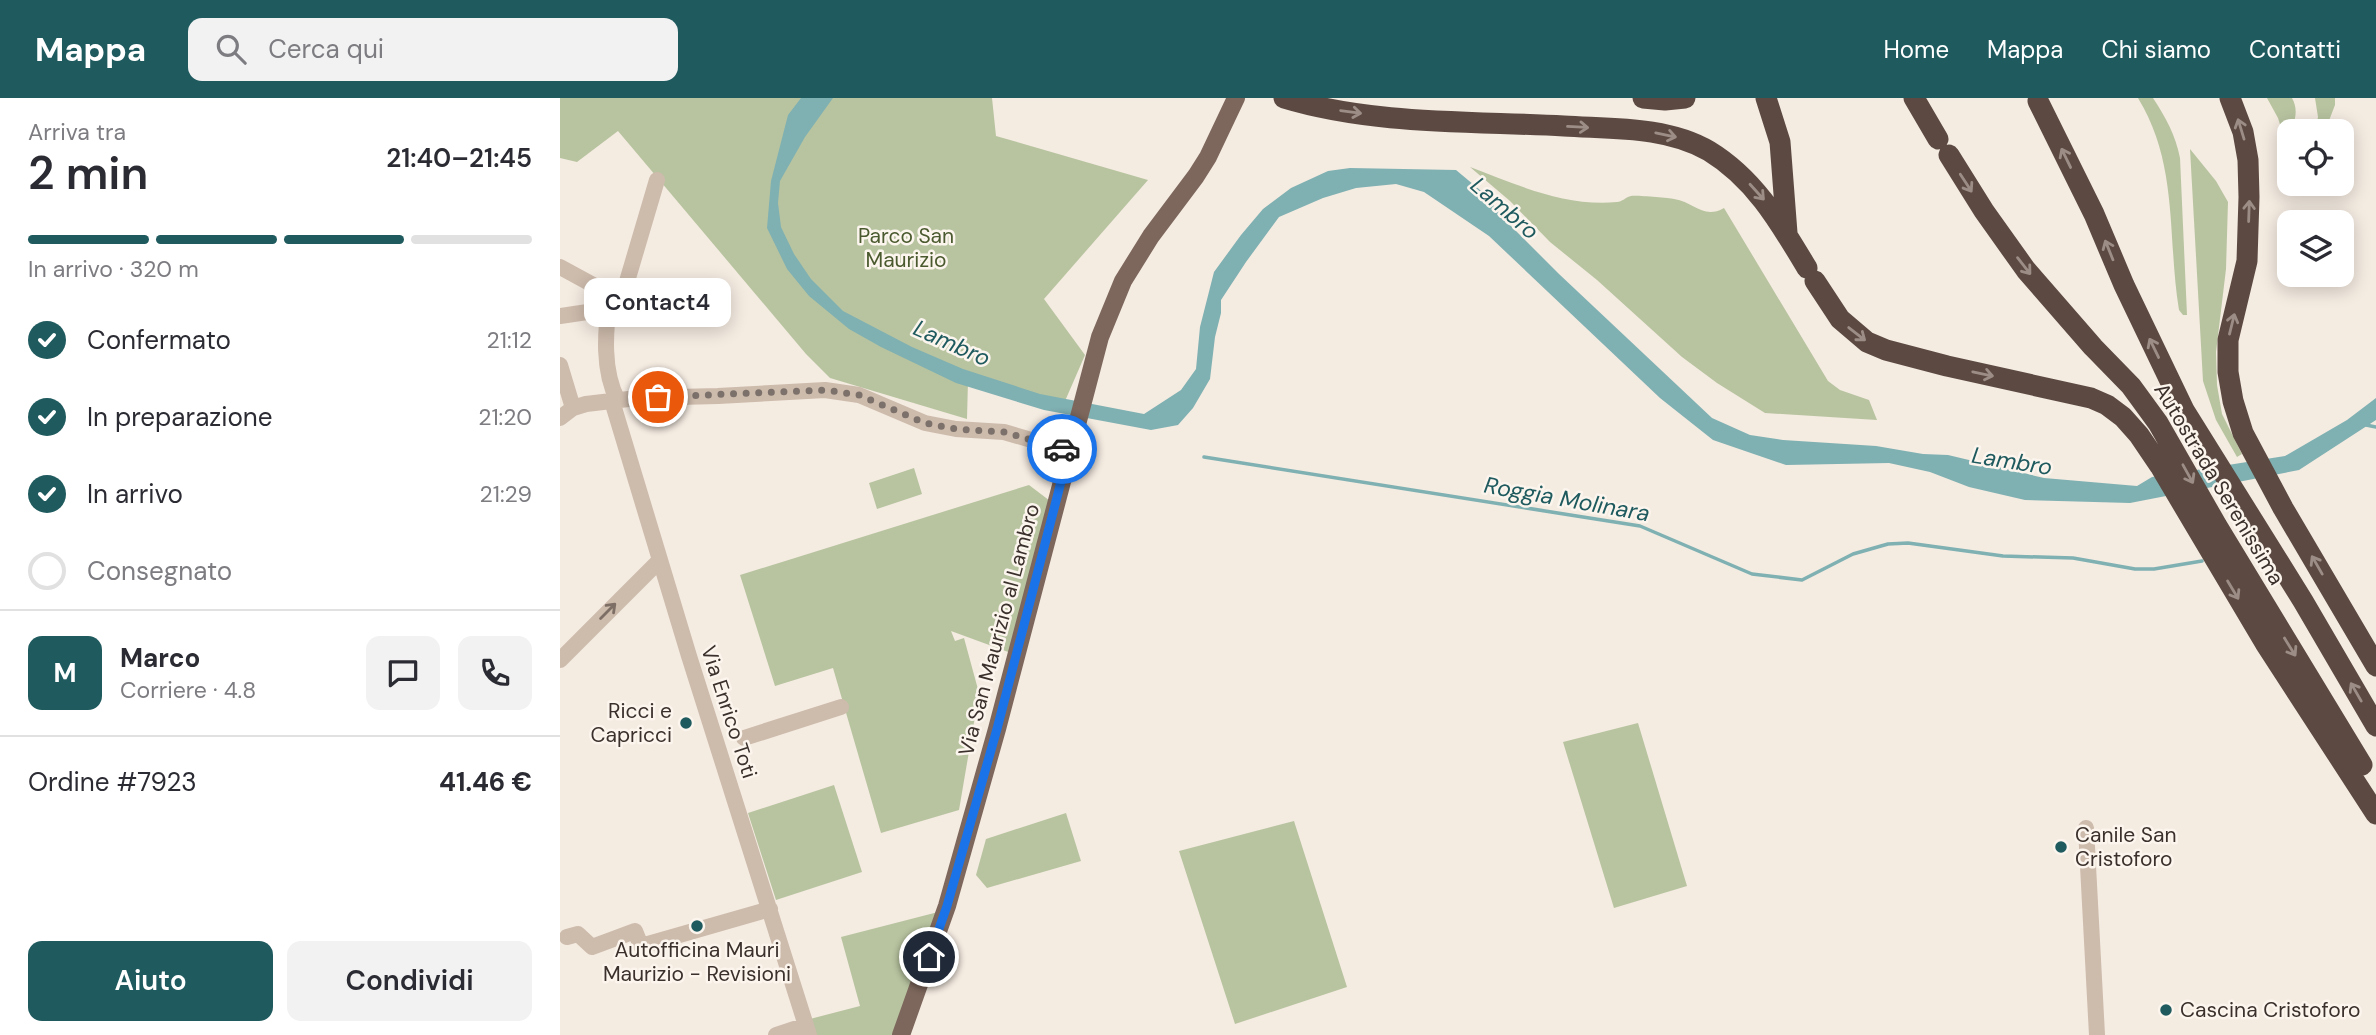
<!DOCTYPE html>
<html lang="it">
<meta charset="utf-8">
<style>
:root{--surface:#fff;--page:#f2f2f3;--text:#2b2b33;--muted:#7c7c81;--line:#e1e1e2;--accent:#1f5a5e}
body{margin:0;font-family:"DM Sans",sans-serif;background:var(--page);color:var(--text);height:100vh;display:flex;flex-direction:column;font-size:26px;white-space:nowrap}
*{box-sizing:border-box;margin:0}
p{font-size:23px;color:var(--muted)}
.icon{flex:none;width:38px;height:38px;fill:none;stroke:currentColor;stroke-width:2;stroke-linecap:round;stroke-linejoin:round}
.map{position:relative;flex:1;overflow:hidden}
.side{display:flex;flex-direction:column;background:var(--surface);width:560px}
.side>*{flex:none}
.buttons{position:absolute;left:1717px;top:21px;display:grid;gap:14px}
.buttons a{display:grid;place-items:center;width:77px;height:77px;border-radius:14px;background:var(--surface);box-shadow:0 4px 18px #0003;font-size:35px}
.pin{position:absolute;display:grid;place-items:center;width:60px;height:60px;color:#fff;margin:-30px;border:4px solid #fff;border-radius:50%;box-shadow:0 2px 7px #0007}
.courier{position:absolute;display:grid;place-items:center;width:70px;height:70px;margin:-35px;border:5px solid #1a73e8;border-radius:50%;background:#fff;color:#222;box-shadow:0 2px 9px #0007}
.bubble{position:absolute;height:49px;border-radius:14px;background:var(--surface);box-shadow:0 4px 18px #0003;font-size:23px;font-weight:600;line-height:49px;text-align:center}
.summary em{font-style:normal;font-weight:600}
.summary div{display:flex;flex-direction:column-reverse}
.summary{display:flex;align-items:center;justify-content:space-between;height:119px;padding:0 28px}
h1{font-size:46px;font-weight:600;line-height:52px}
.bar{display:grid;grid-template-columns:repeat(4,1fr);gap:10px 7px;align-content:center;height:84px;padding:0 28px}
.bar i{height:9px;border-radius:5px;background:var(--line)}
.bar .active{background:var(--accent)}
.bar p{grid-column:span 4}
.line{display:flex;align-items:center;gap:18px;padding:0 28px;border-top:2px solid var(--line)}
.line div{flex:1}
.round{display:grid;place-items:center;flex:none;width:74px;height:74px;border-radius:14px;background:var(--page)}
ol{padding:0 28px;list-style:none}
li{display:flex;align-items:center;gap:21px;height:77px}
li p{margin-inline-start:auto}
li .icon{padding:7px;border-radius:50%;background:var(--accent);color:#fff;stroke-width:4}
li:last-child{color:var(--muted)}
li i{width:38px;height:38px;border:4px solid var(--line);border-radius:50%}
.cta{display:flex;gap:14px;margin-top:auto;padding:14px 28px}
.cta a{flex:1;height:80px;border-radius:14px;background:var(--accent);color:#fff;font-size:28px;font-weight:600;line-height:80px;text-align:center}
.cta a+a{background:var(--page);color:var(--text)}
header{display:flex;align-items:center;gap:42px;box-sizing:border-box;height:98px;padding:0 35px;background:var(--accent);color:#fff}
header strong{font-size:33px}
nav{display:flex;gap:38px;margin-inline-start:auto;font-size:24px}
.search{width:490px;height:63px;background:var(--page);display:flex;align-items:center;gap:18px;box-sizing:border-box;padding:0 24px;border-radius:14px;color:var(--muted);font-size:26px}
main{display:flex;flex:1;min-height:0}
.map>svg:first-child{display:block}
.green{fill:#b8c4a0}
.water{fill:#7fb0b2}
.lines{fill:none;stroke-linecap:round;stroke-linejoin:round}
.stream{stroke:#7fb0b2;stroke-width:3.5}
.minor{stroke:#cdbbac;stroke-width:16}
.major{stroke:#7d675c;stroke-width:18}
.highway{stroke:#5c4a42;stroke-width:21}
.oneway{stroke:#9c8e87}
.oneway2{stroke:#7d6f65}
.done{stroke:#7c716b;stroke-width:7;stroke-dasharray:0 12.6}
.route{stroke:#1a73e8;stroke-width:9}
.poi-dot{fill:#1f5a5e;stroke:#fbf5ee;stroke-width:2.5}
.labels{text-anchor:middle;dominant-baseline:central;stroke-width:5;stroke-linejoin:round;paint-order:stroke}
.park-label{font-size:21px;fill:#4a5a2e;stroke:#fbf5ee}
.street-label{font-size:21px;fill:#3b302b;stroke:#fbf5ee}
.poi-label{font-size:21px;fill:#3b302b;stroke:#fbf5ee;text-anchor:start}
.water-label{font-size:23px;font-style:italic;fill:#1f5a5e;stroke:#fbf5ee}
</style>
<header>
<strong>Mappa</strong>
<div class="search"><svg class="icon" aria-label="search" viewBox="0 0 24 24"><circle cx="10" cy="10" r="6"/><path d="M15 15l6 6"/></svg>Cerca qui</div>
<nav><a>Home</a><a>Mappa</a><a>Chi siamo</a><a>Contatti</a></nav>
</header>
<main>
<section class="side">
<div class="summary"><div><h1>2 min</h1><p>Arriva tra</p></div><em>21:40–21:45</em></div>
<div class="bar"><i class="active"></i><i class="active"></i><i class="active"></i><i></i><p>In arrivo · 320 m</p></div>
<ol>
<li><svg class="icon" aria-label="check" viewBox="0 0 24 24"><path d="M5 12l5 5 9-10"/></svg>Confermato<p>21:12</p></li>
<li><svg class="icon" aria-label="check" viewBox="0 0 24 24"><path d="M5 12l5 5 9-10"/></svg>In preparazione<p>21:20</p></li>
<li><svg class="icon" aria-label="check" viewBox="0 0 24 24"><path d="M5 12l5 5 9-10"/></svg>In arrivo<p>21:29</p></li>
<li><i></i>Consegnato</li>
</ol>
<div class="line" style="height:126px"><b class="round" style="background:var(--accent);color:#fff">M</b><div><b>Marco</b><p>Corriere · 4.8</p></div><a class="round"><svg class="icon" aria-label="chat" viewBox="0 0 24 24"><path d="M4 5h16v11H9l-5 4z"/></svg></a><a class="round"><svg class="icon" aria-label="phone" viewBox="0 0 24 24"><path d="M5 4h4l2 5-3 2q2 4 5 5l2-3 5 2v4C11 20 4 13 5 4z"/></svg></a></div>
<div class="line" style="height:91px"><div>Ordine #7923</div><b>41.46 €</b></div>
<div class="cta"><a>Aiuto</a><a>Condividi</a></div>
</section>
<div class="map">
<svg width="1816" height="937" viewBox="0 0 1816 937">
<rect width="100%" height="100%" fill="#f4ebe1"/>
<!-- green -->
<path class="green" d="M 0,0 L 432,0 L 436,38 L 588,82 L 484,201 L 525,257 L 502,310 L 408,282 L 407,321 L 270,280 L 246,256 L 58,33 L 17,64 L 0,60 Z
M 1578,0 L 1593,0 C 1606,20 1615,36 1620,60 L 1627,217 L 1623,217 L 1619,212 C 1607,139 1619,67 1578,0 Z
M 1707,0 L 1732,0 C 1740,14 1733,27 1729,38 L 1723,36 L 1718,20 Z
M 1755,0 L 1775,0 L 1775,7 L 1765,33 L 1755,33 L 1758,19 Z
M 1630,51 L 1656,83 L 1668,104 L 1666,171 L 1656,254 L 1657,287 L 1662,316 L 1682,356 L 1677,359 L 1656,322 L 1643,283 Z
M 910,69 C 957,87 1006,109 1057,104 C 1062,104 1066,99 1071,98 C 1076,97 1108,100 1114,101 C 1135,104 1143,122 1164,110 L 1268,283 L 1280,292 L 1309,302 L 1317,322 L 1205,315 L 1157,285 L 1122,259 L 1037,182 L 990,144 L 950,103 Z
M 354,370 L 362,396 L 317,411 L 309,385 Z
M 469,387 L 494,406 L 451,555 L 391,533 L 395,543 L 404,540 L 419,595 L 399,712 L 321,735 L 273,570 L 215,588 L 180,477 Z
M 1078,625 L 1127,788 L 1054,810 L 1003,644 Z
M 274,687 L 302,774 L 216,802 L 188,715 Z
M 506,715 L 521,763 L 427,790 L 416,777 L 426,741 Z
M 734,723 L 787,889 L 675,926 L 619,753 Z
M 382,813 L 338,937 L 256,937 L 250,921 L 300,908 L 281,839 Z"/>
<!-- water -->
<path class="water" d="M 241,0 L 273,0 L 245,39 L 220,83 L 218,105 L 221,129 L 234,156 L 251,181 L 283,213 L 352,249 L 403,271 L 480,296 L 584,316 L 621,292 L 636,271 L 640,229 L 654,174 L 681,137 L 703,111 L 731,90 L 768,73 L 790,70 L 896,72 L 926,97 L 943,120 L 999,176 L 1152,320 L 1190,337 L 1223,342 L 1316,348 L 1363,356 L 1388,357 L 1484,380 L 1577,388 L 1592,379 L 1725,358 L 1787,322 L 1816,300 L 1816,322 L 1739,372 L 1570,405 L 1465,402 L 1409,389 L 1370,374 L 1329,365 L 1226,367 L 1153,342 L 1100,300 L 929,138 L 864,94 L 836,86 L 796,90 L 763,100 L 719,119 L 686,164 L 661,202 L 661,215 L 655,239 L 650,281 L 633,310 L 618,327 L 591,332 L 484,312 L 396,285 L 321,249 L 289,231 L 249,198 L 227,171 L 207,130 L 211,83 L 228,17 Z"/>
<g class="lines">
<!-- stream -->
<path class="stream" d="M 1806,327 L 1816,329
M 644,359 L 1080,428 L 1192,476 L 1242,482 L 1293,456 L 1328,446 L 1348,445 L 1443,458 L 1513,460 L 1575,471 L 1594,471 L 1642,463"/>
<!-- minor -->
<path class="minor" d="M 0,169 L 35,188 L 50,200
M 0,218 L 34,213 L 47,218
M 0,267 L 13,310
M 52,303 L 129,558 L 249,937
M 58,303 C 42,273 45,233 50,200 L 63,197 L 97,82
M 0,320 L 13,310 L 26,306 L 77,300 L 158,298 L 265,292 L 299,297 L 365,325 L 396,331 L 444,334 L 509,353
M 0,562 L 100,462
M 184,640 L 281,609
M 1526,730 L 1537,937
M 7,839 L 18,836 L 32,849 L 75,833 L 81,848 L 210,811
M 216,937 L 246,927"/>
<!-- major -->
<path class="major" d="M 341,937 L 387,808 L 437,631 L 540,239 L 563,183 L 591,138 L 636,78 L 648,59 L 676,0"/>
<!-- highway -->
<path class="highway" d="M 724,0 C 813,27 912,23 1004,28 C 1051,31 1107,28 1149,53 C 1195,81 1220,125 1247,170
M 1083,0 L 1105,2 L 1125,0
M 1206,0 L 1220,44 L 1227,135
M 1354,0 L 1378,41
M 1670,0 L 1683,34 L 1688,62 L 1689,99 L 1687,163 L 1668,242 L 1668,274 L 1673,303 L 1683,335 L 1723,410 L 1816,568
M 1478,3 L 1534,116 L 1564,187 L 1624,312 L 1743,503 L 1816,628
M 1389,57 L 1424,113 L 1466,172 L 1533,249 L 1571,288 L 1598,325 L 1657,428 L 1802,667
M 1255,183 L 1280,221 L 1307,244 L 1326,252 L 1387,268 L 1531,300 L 1547,307 L 1563,319 L 1579,337 L 1600,368 L 1705,545 L 1816,716"/>
</g>
<!-- one-way arrows -->
<defs><path id="oneway-shaft" d="M-6 0H5M1.5-3L5.5 0L1.5 3" fill="none" stroke-width="1.6" stroke-linecap="round" stroke-linejoin="round" transform="scale(1.75)"/></defs>
<g class="oneway">
<use href="#oneway-shaft" transform="translate(791 14) rotate(8)"/>
<use href="#oneway-shaft" transform="translate(1018 29) rotate(3)"/>
<use href="#oneway-shaft" transform="translate(1681 31) rotate(-107)"/>
<use href="#oneway-shaft" transform="translate(1106 37) rotate(12)"/>
<use href="#oneway-shaft" transform="translate(1506 60) rotate(-116)"/>
<use href="#oneway-shaft" transform="translate(1406 85) rotate(57)"/>
<use href="#oneway-shaft" transform="translate(1197 94) rotate(48)"/>
<use href="#oneway-shaft" transform="translate(1689 113) rotate(-88)"/>
<use href="#oneway-shaft" transform="translate(1549 152) rotate(-112)"/>
<use href="#oneway-shaft" transform="translate(1464 168) rotate(52)"/>
<use href="#oneway-shaft" transform="translate(1672 226) rotate(-76)"/>
<use href="#oneway-shaft" transform="translate(1297 236) rotate(38)"/>
<use href="#oneway-shaft" transform="translate(1594 250) rotate(-116)"/>
<use href="#oneway-shaft" transform="translate(1423 276) rotate(12)"/>
<use href="#oneway-shaft" transform="translate(1628 376) rotate(61)"/>
<use href="#oneway-shaft" transform="translate(1757 467) rotate(-120)"/>
<use href="#oneway-shaft" transform="translate(1673 492) rotate(59)"/>
<use href="#oneway-shaft" transform="translate(1730 549) rotate(58)"/>
<use href="#oneway-shaft" transform="translate(1796 594) rotate(-120)"/>
</g>
<use class="oneway2" href="#oneway-shaft" transform="translate(48 513) rotate(-45)"/>
<g class="lines">
<!-- done -->
<path class="done" d="M 98,299 L 265,292 L 299,297 L 365,325 L 396,331 L 444,334 L 502,351"/>
<!-- route -->
<path class="route" d="M 369,859 L 387,808 L 437,631 L 509,353 L 502,351"/>
</g>
<!-- markers -->
<g class="poi-dot">
<circle cx="126" cy="625" r="7"/>
<circle cx="1501" cy="749" r="7"/>
<circle cx="137" cy="828" r="7"/>
<circle cx="1606" cy="912" r="7"/>
</g>
<g class="labels">
<!-- park labels -->
<g class="park-label">
<text x="346" y="138">Parco San<tspan x="346" dy="24">Maurizio</tspan></text>
</g>
<!-- street labels -->
<g class="street-label">
<text transform="translate(1659 386) rotate(59)">Autostrada Serenissima</text>
<text transform="translate(439 532) rotate(-75)">Via San Maurizio al Lambro</text>
<text transform="translate(169 614) rotate(72)">Via Enrico Toti</text>
</g>
<!-- poi labels -->
<g class="poi-label">
<text x="112" y="613" text-anchor="end">Ricci e<tspan x="112" dy="24">Capricci</tspan></text>
<text x="1515" y="737">Canile San<tspan x="1515" dy="24">Cristoforo</tspan></text>
<text x="137" y="852" text-anchor="middle">Autofficina Mauri<tspan x="137" dy="24">Maurizio - Revisioni</tspan></text>
<text x="1620" y="912">Cascina Cristoforo</text>
</g>
<!-- water labels -->
<g class="water-label">
<text transform="translate(945 110) rotate(41)">Lambro</text>
<text transform="translate(392 245) rotate(24)">Lambro</text>
<text transform="translate(1452 363) rotate(9)">Lambro</text>
<text transform="translate(1007 401) rotate(10)">Roggia Molinara</text>
</g>
</g>
</svg>
<div class="buttons">
<a><svg class="icon" aria-label="locate" viewBox="0 0 24 24"><circle cx="12" cy="12" r="6"/><path d="M12 2v4M12 18v4M2 12h4M18 12h4"/></svg></a>
<a><svg class="icon" aria-label="layers" viewBox="0 0 24 24"><path d="M12 4l9 5-9 5-9-5zM3 14l9 5 9-5"/></svg></a>
</div>
<div class="pin" style="left:98px;top:299px;background:#ea580c"><svg class="icon" aria-label="bag" viewBox="0 0 24 24"><path d="M5 8h14l-1 12H6zM9 8a3 3 0 0 1 6 0"/></svg></div>
<div class="pin" style="left:369px;top:859px;background:#1f2937"><svg class="icon" aria-label="home" viewBox="0 0 24 24"><path d="M3 11l9-7 9 7M6 9v11h12V9"/></svg></div>
<div class="courier" style="left:502px;top:351px"><svg class="icon" aria-label="car" viewBox="0 0 24 24"><path d="M5 17H2v-5l4-1 3-4h7l3 4 3 1v5h-3M9 17h6M6 11h13"/><circle cx="7" cy="17" r="2"/><circle cx="17" cy="17" r="2"/></svg></div>
<div class="bubble" style="left:24px;top:180px;width:147px">Contact4</div>
</div>
</main>
